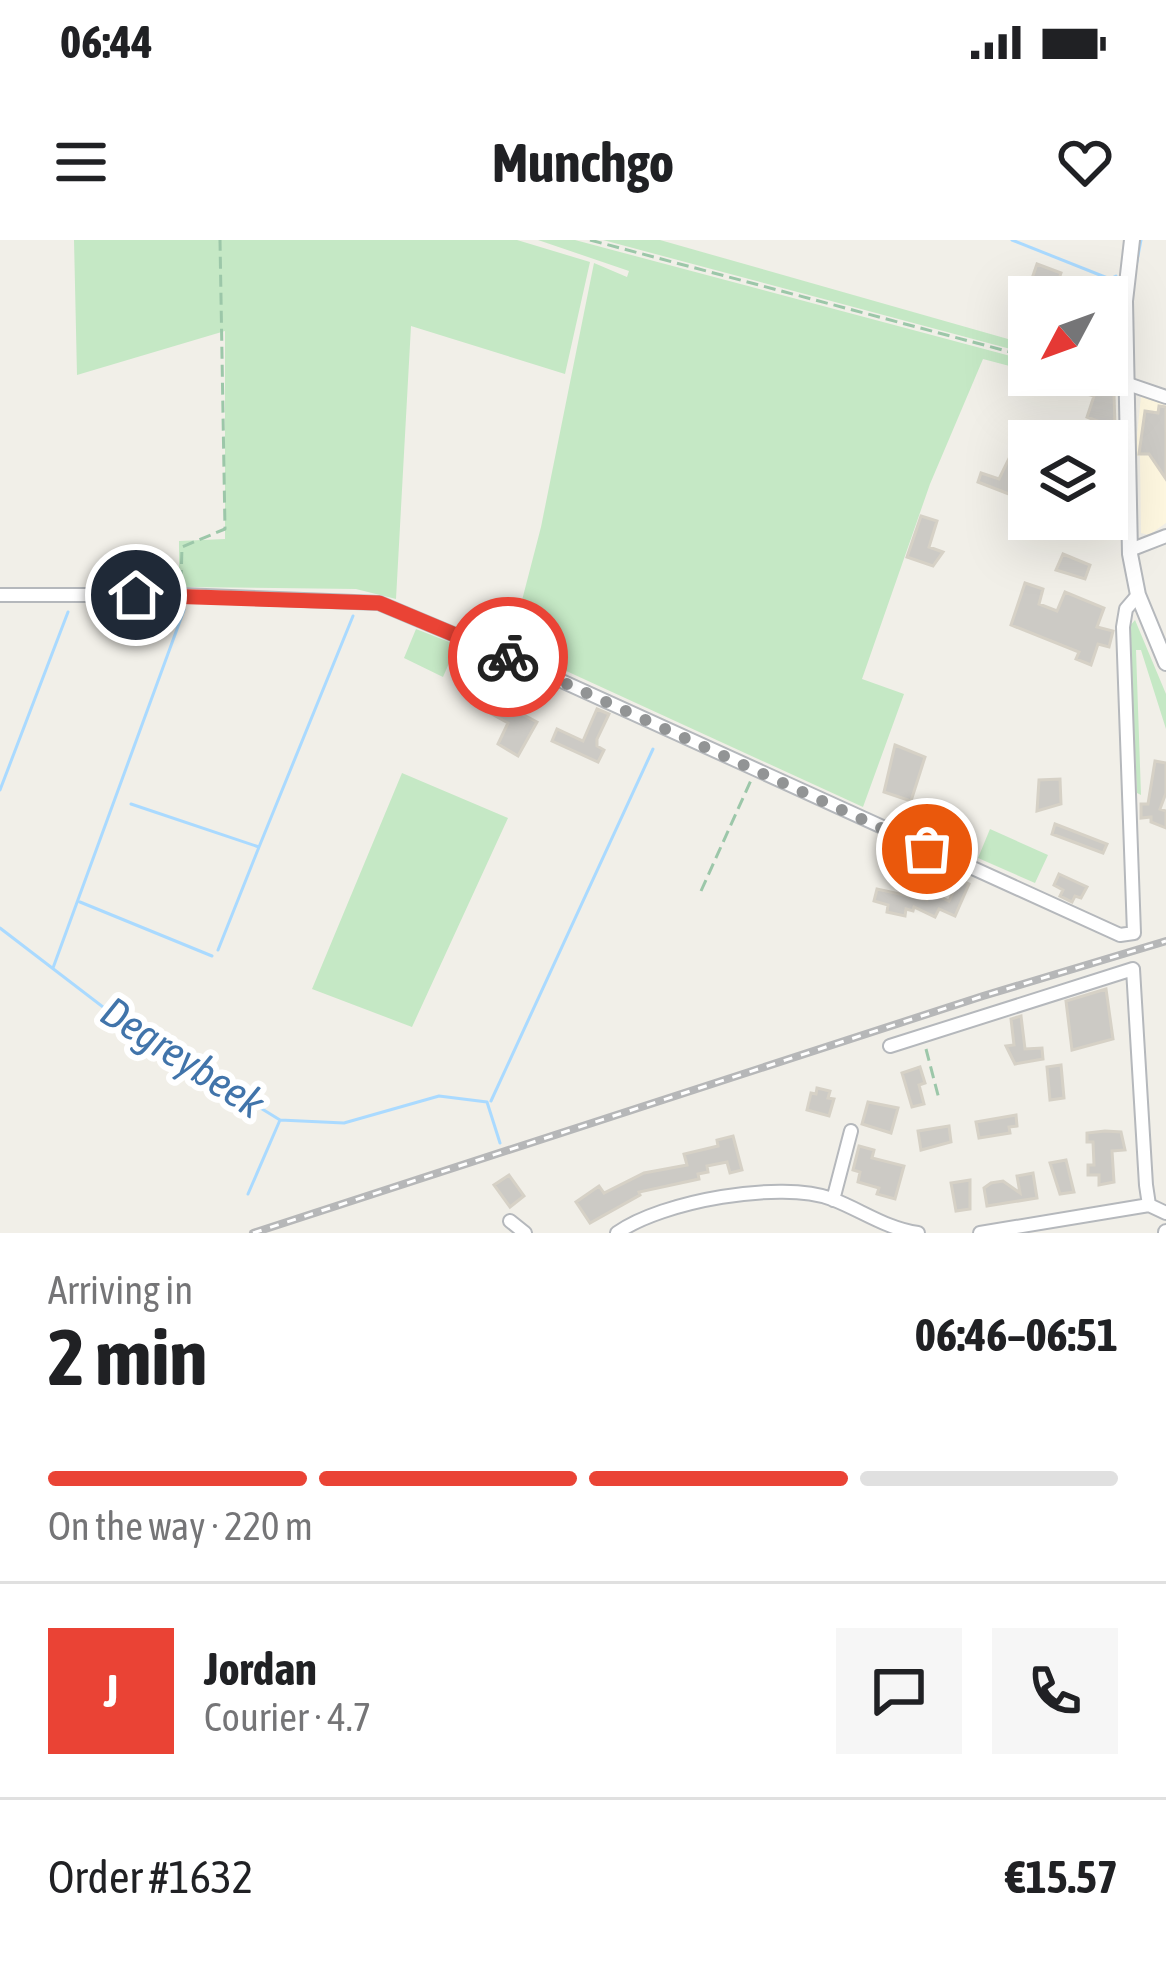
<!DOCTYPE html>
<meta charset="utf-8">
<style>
:root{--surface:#fff;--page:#f6f6f6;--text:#202124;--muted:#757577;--line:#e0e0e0;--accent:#ea4335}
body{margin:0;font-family:"Asap Condensed",sans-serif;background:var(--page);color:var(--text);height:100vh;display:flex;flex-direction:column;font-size:45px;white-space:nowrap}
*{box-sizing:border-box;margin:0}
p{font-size:39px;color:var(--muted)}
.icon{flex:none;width:66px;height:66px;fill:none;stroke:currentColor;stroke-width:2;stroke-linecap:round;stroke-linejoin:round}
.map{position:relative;height:993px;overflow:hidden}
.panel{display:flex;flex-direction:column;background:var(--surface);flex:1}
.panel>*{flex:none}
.needle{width:78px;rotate:229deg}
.buttons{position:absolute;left:1008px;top:36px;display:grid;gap:24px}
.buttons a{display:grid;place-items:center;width:120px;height:120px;border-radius:0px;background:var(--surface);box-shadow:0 12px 48px #0002;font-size:60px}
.pin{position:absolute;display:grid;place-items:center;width:102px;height:102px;color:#fff;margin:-51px;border:6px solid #fff;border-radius:50%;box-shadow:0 3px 12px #0007}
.courier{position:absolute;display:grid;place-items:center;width:120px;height:120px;margin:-60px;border:9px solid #ea4335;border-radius:50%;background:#fff;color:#222;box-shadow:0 3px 15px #0007}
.head em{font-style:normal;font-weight:700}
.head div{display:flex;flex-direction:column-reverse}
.head{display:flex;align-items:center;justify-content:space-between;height:204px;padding:0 48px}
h1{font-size:78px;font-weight:700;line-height:90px}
.bar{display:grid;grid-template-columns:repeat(4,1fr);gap:18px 12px;align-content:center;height:144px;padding:0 48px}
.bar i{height:15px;border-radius:9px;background:var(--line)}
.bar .selected{background:var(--accent)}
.bar p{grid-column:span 4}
.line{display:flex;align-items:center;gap:30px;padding:0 48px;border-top:3px solid var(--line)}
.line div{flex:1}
.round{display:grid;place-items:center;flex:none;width:126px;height:126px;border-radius:0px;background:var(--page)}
.status{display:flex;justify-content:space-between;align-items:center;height:84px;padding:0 60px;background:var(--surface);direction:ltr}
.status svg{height:33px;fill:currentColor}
header{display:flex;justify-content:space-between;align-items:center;height:156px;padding:0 48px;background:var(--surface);font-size:54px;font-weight:700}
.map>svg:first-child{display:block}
.commercial{fill:#fef7e0}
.green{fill:#c5e8c5}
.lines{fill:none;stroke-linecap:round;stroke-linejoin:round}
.stream{stroke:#aadaff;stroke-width:3}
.building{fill:#cccac5;stroke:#d6d1c6;stroke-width:3}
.minor-casing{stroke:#b5b8bc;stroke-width:16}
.tertiary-casing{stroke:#b5b8bc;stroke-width:18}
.path{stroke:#9cc7a9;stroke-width:3;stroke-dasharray:12 6;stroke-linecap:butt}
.minor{stroke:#fff;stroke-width:12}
.tertiary{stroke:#fff;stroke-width:14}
.rail-casing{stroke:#b6b7b8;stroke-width:8}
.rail{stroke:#fff;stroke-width:3;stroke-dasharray:9;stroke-linecap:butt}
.done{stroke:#929495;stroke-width:12;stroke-dasharray:0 21.6}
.route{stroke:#ea4335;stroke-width:15}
.labels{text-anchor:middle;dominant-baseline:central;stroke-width:12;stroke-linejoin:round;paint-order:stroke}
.water-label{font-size:42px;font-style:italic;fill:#4174aa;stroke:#fff}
</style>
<div class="status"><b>06:44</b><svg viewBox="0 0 49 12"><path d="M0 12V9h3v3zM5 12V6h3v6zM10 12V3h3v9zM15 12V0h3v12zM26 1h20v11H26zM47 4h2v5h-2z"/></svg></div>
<header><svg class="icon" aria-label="menu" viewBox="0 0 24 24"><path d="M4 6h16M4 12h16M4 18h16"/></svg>Munchgo<svg class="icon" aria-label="heart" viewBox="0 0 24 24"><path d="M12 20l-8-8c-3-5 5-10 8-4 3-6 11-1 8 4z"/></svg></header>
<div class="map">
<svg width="1166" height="993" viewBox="0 0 1166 993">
<rect width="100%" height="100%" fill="#f1efe8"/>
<!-- commercial -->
<path class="commercial" d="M 1141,156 L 1166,162 L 1166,283 L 1149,295 L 1141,293 L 1140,216 L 1135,215 Z"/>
<!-- green -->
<path class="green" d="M 74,0 L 517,0 L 590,22 L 565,134 L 411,86 L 396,359 L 356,349 L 179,347 L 179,301 L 225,299 L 225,91 L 77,135 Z
M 538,0 L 575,0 L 1029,121 L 1029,131 L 983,119 L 930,244 L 862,439 L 904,454 L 863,567 L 503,402 L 505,394 L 513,395 L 541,287 L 594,23 L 627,37 L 629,31 Z
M 603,0 L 660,0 L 1008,99 L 1029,114 Z
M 1135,380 L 1166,454 L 1166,489 L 1141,410 L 1136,410 L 1141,555 L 1137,553 L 1129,387 Z
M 416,389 L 457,405 L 443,437 L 404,418 Z
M 402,533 L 508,578 L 412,787 L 312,749 Z
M 990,589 L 1048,615 L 1035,643 L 978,618 Z"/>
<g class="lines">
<!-- stream -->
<path class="stream" d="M 1012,0 L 1110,39 L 1116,36
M 1136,26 L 1141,0
M 0,550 L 68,372
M 131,564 L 259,607 L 218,710
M 259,607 L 353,376
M 80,662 L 212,716
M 0,688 L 133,790 L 280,880 L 344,883 L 439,856 L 487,862 L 500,903
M 53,728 L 184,370
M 491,861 L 653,509
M 248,954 L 280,880"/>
</g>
<!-- building -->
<path class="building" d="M 1037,24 L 1061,33 L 1053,57 L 1029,57 L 1029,86 L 1017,82 Z
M 1085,144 L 1114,154 L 1115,188 L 1087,177 L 1094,156 L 1083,153 Z
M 1159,166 L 1166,167 L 1166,239 L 1149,214 L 1139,214 L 1145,171 L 1158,173 Z
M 1020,196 L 1029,199 L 1029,216 L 1014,256 L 978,242 L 981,233 L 999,239 Z
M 921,276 L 937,281 L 929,307 L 943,312 L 933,326 L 907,317 Z
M 1063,314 L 1090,325 L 1085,339 L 1056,330 Z
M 1025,343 L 1043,349 L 1039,364 L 1057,371 L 1065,352 L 1104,368 L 1097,387 L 1113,391 L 1109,407 L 1098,404 L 1091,425 L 1076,419 L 1079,412 L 1011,385 Z
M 481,452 L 537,482 L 518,516 L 498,504 L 508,483 L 474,464 Z
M 597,469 L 609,474 L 597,499 L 597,506 L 604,510 L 598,522 L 552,501 L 557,489 L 583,501 Z
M 895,505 L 925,517 L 911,561 L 884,552 Z
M 1155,521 L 1166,523 L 1166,553 L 1160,569 L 1166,571 L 1166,588 L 1151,582 L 1151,577 L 1141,578 L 1141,564 L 1148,564 Z
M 1060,539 L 1061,564 L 1037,571 L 1039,540 Z
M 1055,584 L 1107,604 L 1103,613 L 1052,594 Z
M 1059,634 L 1087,647 L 1081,658 L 1075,656 L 1072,662 L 1060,656 L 1063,650 L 1054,645 Z
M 959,639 L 969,644 L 955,676 L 939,669 L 935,677 L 914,667 L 913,671 L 906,669 L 905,676 L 887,672 L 888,665 L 874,661 L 877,649 L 927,660 L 930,652 L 949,661 Z
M 1106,749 L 1113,799 L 1072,810 L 1066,761 Z
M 1021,776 L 1025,809 L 1042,808 L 1043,819 L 1015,824 L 1006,806 L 1014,805 L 1011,779 Z
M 1061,825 L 1064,858 L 1050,860 L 1047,827 Z
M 920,827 L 925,843 L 919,845 L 924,864 L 912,867 L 902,833 Z
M 817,848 L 830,851 L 828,858 L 834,859 L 829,876 L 807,870 L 811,853 L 816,854 Z
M 868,862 L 898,868 L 891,893 L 862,884 Z
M 1016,875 L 1017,886 L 1009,887 L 1010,893 L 979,898 L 976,882 Z
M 949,886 L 951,902 L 921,910 L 918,891 Z
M 1105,891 L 1121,892 L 1125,910 L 1112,911 L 1114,942 L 1099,945 L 1099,935 L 1088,935 L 1088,925 L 1094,925 L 1093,902 L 1087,902 L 1087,893 Z
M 733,896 L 742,930 L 730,933 L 727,922 L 707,926 L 708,932 L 698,934 L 699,939 L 639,952 L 640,955 L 590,983 L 576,962 L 599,946 L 604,953 L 644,933 L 687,925 L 684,914 L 718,906 L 717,900 Z
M 859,906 L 874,910 L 872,918 L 904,926 L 895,959 L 877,954 L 879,948 L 858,942 L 860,932 L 853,930 Z
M 1066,920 L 1074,952 L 1060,954 L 1050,923 Z
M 1033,933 L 1037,958 L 987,966 L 984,948 L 991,943 L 1003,941 L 1020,953 L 1017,936 Z
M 509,935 L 524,956 L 510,967 L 494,945 Z
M 970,940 L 970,969 L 956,971 L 951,943 Z"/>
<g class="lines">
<defs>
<path id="minor" d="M 1128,144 L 1166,157
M 1130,310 L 1166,296
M 0,355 L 181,355 L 379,363 L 522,423 L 1120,695 L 1134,693 L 1123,387 L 1126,369 L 1138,355
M 890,806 L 1133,729 L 1146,945 L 1149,965 L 1166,973
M 833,960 L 851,891
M 510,981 L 525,993
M 617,993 C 662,961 780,940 832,959 C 861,970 887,989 918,993
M 980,993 L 1149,965"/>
<path id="tertiary" d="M 1132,0 L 1125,61 L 1130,314 L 1138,355 L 1166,423
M 1166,993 L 1166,992"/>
</defs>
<!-- minor casing -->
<use href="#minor" class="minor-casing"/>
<!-- tertiary casing -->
<use href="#tertiary" class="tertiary-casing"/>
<!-- path -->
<path class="path" d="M 590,0 L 1029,117
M 1094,135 L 1115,141
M 181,342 L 182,307 L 225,289 L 220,0
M 701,651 L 752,538
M 926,809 L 939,859"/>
<!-- minor -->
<use href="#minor" class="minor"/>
<!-- tertiary -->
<use href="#tertiary" class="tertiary"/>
<defs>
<path id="rail" d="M 253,993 L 983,756 L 1166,701"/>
</defs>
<!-- rail casing -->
<use href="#rail" class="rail-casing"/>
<!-- rail -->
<use href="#rail" class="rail"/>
</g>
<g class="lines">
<!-- done -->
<path class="done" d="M 508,417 L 927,609"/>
<!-- route -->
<path class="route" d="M 136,355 L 379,363 L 508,417"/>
</g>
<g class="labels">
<!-- water labels -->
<g class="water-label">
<text transform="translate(183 817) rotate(33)">Degreybeek</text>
</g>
</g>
</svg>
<div class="buttons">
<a><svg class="needle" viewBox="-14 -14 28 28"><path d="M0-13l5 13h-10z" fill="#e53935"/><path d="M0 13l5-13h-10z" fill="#757577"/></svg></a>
<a><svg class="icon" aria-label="layers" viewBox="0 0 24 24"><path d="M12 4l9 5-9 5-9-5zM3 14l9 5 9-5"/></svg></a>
</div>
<div class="pin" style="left:927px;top:609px;background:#ea580c"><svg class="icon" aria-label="bag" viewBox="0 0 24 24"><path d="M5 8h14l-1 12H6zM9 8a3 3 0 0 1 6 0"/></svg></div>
<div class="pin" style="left:136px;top:355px;background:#1f2937"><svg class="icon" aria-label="home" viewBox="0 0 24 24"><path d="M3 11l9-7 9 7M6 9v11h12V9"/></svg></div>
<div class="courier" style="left:508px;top:417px"><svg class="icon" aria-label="bike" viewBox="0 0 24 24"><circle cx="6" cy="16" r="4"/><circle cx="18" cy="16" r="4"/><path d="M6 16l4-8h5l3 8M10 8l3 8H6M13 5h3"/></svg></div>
</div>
<section class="panel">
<div class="head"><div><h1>2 min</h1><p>Arriving in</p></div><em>06:46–06:51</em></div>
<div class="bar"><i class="selected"></i><i class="selected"></i><i class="selected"></i><i></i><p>On the way · 220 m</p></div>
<div class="line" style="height:216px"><b class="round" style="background:var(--accent);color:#fff">J</b><div><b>Jordan</b><p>Courier · 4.7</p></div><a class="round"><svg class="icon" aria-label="chat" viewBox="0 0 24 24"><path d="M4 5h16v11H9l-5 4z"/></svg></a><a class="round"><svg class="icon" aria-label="phone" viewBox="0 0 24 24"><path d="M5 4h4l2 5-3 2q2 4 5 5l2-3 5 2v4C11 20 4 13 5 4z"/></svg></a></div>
<div class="line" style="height:156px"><div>Order #1632</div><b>€15.57</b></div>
</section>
